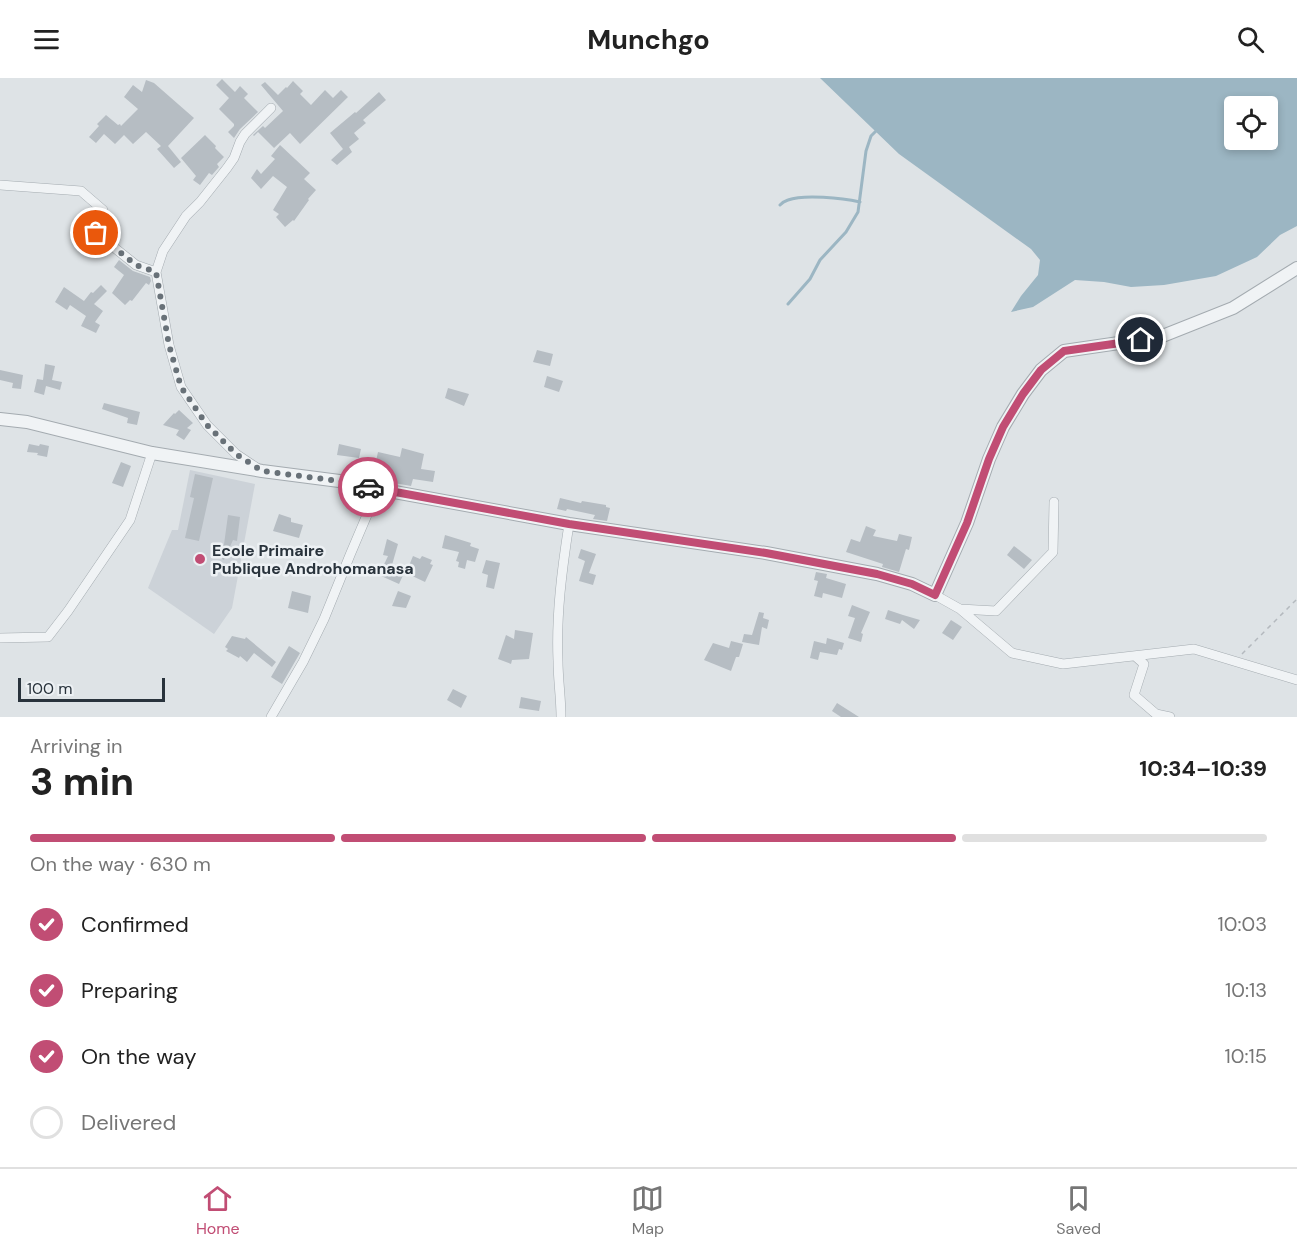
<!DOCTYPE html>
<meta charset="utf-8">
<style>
:root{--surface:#fff;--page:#f6f6f6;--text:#222;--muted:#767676;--line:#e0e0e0;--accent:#c14d74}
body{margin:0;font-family:"DM Sans",sans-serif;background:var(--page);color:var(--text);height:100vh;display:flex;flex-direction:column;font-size:22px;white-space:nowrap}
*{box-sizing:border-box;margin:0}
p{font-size:20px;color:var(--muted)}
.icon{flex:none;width:33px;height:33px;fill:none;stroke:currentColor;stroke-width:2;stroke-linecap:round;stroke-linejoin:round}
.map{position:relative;height:639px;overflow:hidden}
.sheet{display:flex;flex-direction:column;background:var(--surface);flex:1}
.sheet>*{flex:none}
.buttons{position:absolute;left:1224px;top:18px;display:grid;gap:12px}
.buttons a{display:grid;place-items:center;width:54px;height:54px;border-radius:6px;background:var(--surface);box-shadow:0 3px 9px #0003;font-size:30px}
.scale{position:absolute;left:18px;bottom:15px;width:147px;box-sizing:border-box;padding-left:6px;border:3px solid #29333c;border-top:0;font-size:16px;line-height:21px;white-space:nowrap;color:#29333c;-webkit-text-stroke:4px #edf1f4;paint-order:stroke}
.pin{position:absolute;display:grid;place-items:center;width:51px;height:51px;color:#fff;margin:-26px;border:3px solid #fff;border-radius:50%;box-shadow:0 2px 6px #0007}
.courier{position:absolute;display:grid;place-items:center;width:60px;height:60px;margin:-30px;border:4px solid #c14d74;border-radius:50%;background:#fff;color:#222;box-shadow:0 2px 8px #0007}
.headline em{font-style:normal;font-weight:700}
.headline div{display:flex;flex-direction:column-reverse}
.headline{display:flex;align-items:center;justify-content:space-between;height:102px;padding:0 30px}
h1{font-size:39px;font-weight:700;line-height:45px}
.bar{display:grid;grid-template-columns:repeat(4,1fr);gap:9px 6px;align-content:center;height:72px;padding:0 30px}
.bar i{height:8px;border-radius:4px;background:var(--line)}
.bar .current{background:var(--accent)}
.bar p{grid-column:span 4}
ol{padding:0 30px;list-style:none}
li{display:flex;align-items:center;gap:18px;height:66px}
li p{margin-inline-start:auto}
li .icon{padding:6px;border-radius:50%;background:var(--accent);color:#fff;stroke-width:4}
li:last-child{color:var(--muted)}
li i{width:33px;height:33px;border:3px solid var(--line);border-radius:50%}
header{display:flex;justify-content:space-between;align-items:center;height:78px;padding:0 30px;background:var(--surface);font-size:27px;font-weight:700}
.dock{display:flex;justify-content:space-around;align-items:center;height:84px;border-top:2px solid var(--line);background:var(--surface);font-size:16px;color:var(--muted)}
.dock a{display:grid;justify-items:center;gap:3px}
.dock .current{color:var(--accent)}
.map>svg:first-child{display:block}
.built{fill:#ccd2d8}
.water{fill:#9cb6c3;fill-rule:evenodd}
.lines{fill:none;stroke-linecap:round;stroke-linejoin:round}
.stream{stroke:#9cb6c3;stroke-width:3}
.building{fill:#b6bdc3}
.minor-casing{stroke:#a4abb0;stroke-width:10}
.tertiary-casing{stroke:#a4abb0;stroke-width:14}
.path{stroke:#b4b9be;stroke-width:1.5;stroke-dasharray:4.5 4.5;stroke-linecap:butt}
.minor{stroke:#f0f3f5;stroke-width:9}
.tertiary{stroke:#f0f3f5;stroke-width:12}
.done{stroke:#687178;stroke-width:6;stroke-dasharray:0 10.8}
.route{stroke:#c14d74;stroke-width:8}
.poi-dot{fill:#c14d74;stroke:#edf1f4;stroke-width:2}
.labels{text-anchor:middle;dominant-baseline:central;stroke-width:5;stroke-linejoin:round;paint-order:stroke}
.poi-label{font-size:16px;font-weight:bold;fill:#29333c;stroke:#edf1f4;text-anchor:start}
</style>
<header><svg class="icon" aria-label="menu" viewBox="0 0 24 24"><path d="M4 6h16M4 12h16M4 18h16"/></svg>Munchgo<svg class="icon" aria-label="search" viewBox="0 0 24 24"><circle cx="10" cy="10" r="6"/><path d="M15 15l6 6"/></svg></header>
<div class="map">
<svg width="1297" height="639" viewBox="0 0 1297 639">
<rect width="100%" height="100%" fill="#dee3e6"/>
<!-- built -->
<path class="built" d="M 190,392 L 255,406 L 232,530 L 214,556 L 148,510 L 172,452 L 178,452 Z"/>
<!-- water -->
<path class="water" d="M 820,0 L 1297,0 L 1297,148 L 1280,157 L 1257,179 L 1216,198 L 1164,207 L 1131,209 L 1104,204 L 1075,202 L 1033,229 L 1011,234 L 1021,218 L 1038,197 L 1040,182 L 1031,171 L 899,76 ZM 1234,28 L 1268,28 L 1268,62 L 1234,62 Z"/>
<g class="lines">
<!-- stream -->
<path class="stream" d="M 780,127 C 782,125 785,123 788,122 C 804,116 842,120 860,124
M 788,226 L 810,201 L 820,182 L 846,154 L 858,134 L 866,73 L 871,58 L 877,52"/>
</g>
<!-- building -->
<path class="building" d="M 222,1 L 235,14 L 240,8 L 248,16 L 244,20 L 258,34 L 240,51 L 234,60 L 228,54 L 234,48 L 234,46 L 219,31 L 229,20 L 216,7 Z
M 146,2 L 154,5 L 194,40 L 168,68 L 181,84 L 174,90 L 157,71 L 161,68 L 146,54 L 133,66 L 124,57 L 115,66 L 104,56 L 96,65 L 89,59 L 99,48 L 97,46 L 106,37 L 118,47 L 120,46 L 121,48 L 138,31 L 124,19 L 133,7 L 142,14 Z
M 293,3 L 303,13 L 300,16 L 311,27 L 325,12 L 333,20 L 341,12 L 348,19 L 300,66 L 290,55 L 274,70 L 258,54 L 254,58 L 253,57 L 263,48 L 265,50 L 283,33 L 261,7 L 265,4 L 278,17 L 286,9 L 287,10 Z
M 379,14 L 386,22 L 363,42 L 366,45 L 354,55 L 359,61 L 349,69 L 352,74 L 337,87 L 331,82 L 343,71 L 330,55 L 355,34 L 356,35 Z
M 205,57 L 216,68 L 215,70 L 224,79 L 217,86 L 219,89 L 212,97 L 209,95 L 200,107 L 193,102 L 196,98 L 181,80 Z
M 280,67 L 310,95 L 304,101 L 316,112 L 308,121 L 309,122 L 294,143 L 293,142 L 285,149 L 276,139 L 279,136 L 273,132 L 287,109 L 273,98 L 261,111 L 251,100 L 257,91 L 261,96 L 275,81 L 271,78 Z
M 119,182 L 133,193 L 150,199 L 151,203 L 149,207 L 146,205 L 132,223 L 130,222 L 125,227 L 112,215 L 124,197 L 114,189 Z
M 101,207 L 107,213 L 94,226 L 103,233 L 95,244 L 100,247 L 96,255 L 81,248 L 86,238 L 70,227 L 67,232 L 55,224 L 64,209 L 84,223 L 91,214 L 93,215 Z
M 537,272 L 553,276 L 550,288 L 533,284 Z
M 45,286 L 55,288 L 52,302 L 62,304 L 60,312 L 46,308 L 44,317 L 34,314 L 37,301 L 43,302 Z
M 0,292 L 23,297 L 21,311 L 12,310 L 13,305 L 0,302 Z
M 547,298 L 563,303 L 559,314 L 544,309 Z
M 448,310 L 469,316 L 464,328 L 445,320 Z
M 104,325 L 140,334 L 137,347 L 127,345 L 128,340 L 102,331 Z
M 179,332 L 193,345 L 187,350 L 191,352 L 184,362 L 176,357 L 179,352 L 163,347 L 174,335 L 175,336 Z
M 29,366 L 39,368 L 40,366 L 49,368 L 47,379 L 37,377 L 38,375 L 27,374 Z
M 339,366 L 361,371 L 359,380 L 337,377 Z
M 402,370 L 424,376 L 421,391 L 435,393 L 433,404 L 413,401 L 411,408 L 372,401 L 378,374 L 400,379 Z
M 121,384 L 131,388 L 123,409 L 112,405 Z
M 195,396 L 213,400 L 199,463 L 185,460 L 194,420 L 190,419 Z
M 560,420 L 581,425 L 582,423 L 606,427 L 606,429 L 610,430 L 607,443 L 593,441 L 595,437 L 567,431 L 566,433 L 557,431 Z
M 279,436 L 291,440 L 291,444 L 303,447 L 299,460 L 273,453 Z
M 228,437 L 240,439 L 237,463 L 233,462 L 224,482 L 222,481 Z
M 866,448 L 876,452 L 873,458 L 897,463 L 899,456 L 912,459 L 909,472 L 906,471 L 899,494 L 882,489 L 883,486 L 846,474 L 851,461 L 860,464 Z
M 445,457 L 471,465 L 470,468 L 479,471 L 475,484 L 467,482 L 465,491 L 458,489 L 459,484 L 456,483 L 459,474 L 442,470 Z
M 387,461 L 398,466 L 392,487 L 405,493 L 399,506 L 379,497 L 388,478 L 383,477 Z
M 1014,468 L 1032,482 L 1024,491 L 1007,477 Z
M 581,471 L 596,476 L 589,495 L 596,497 L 593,507 L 579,503 L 585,483 L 578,480 Z
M 413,478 L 420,481 L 422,478 L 432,482 L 430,486 L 433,487 L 425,504 L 406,495 Z
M 486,482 L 500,485 L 494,511 L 486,509 L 488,497 L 482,495 Z
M 816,494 L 827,496 L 826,500 L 846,506 L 842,520 L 823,515 L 822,520 L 814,518 L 818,503 L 814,502 Z
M 292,513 L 311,518 L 308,535 L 288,530 Z
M 398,513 L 411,518 L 406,530 L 392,528 Z
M 852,527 L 870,534 L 861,555 L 863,556 L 861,564 L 848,560 L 855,540 L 848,538 Z
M 888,532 L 903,537 L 920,542 L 914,551 L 902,542 L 900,546 L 885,541 Z
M 759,534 L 764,535 L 763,540 L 769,542 L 767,551 L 762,549 L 759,567 L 742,564 L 744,556 L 752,557 Z
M 951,542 L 962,549 L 953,562 L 942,555 Z
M 515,552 L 533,555 L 529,581 L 512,582 L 511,586 L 498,581 L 506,557 L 514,561 Z
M 232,558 L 245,561 L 246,559 L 276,584 L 272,589 L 254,575 L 247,584 L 240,578 L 239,580 L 226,573 L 228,571 L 225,569 Z
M 827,560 L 844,565 L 842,572 L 839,571 L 837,577 L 820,574 L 818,582 L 810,580 L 814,563 L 826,566 Z
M 731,563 L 743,566 L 739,579 L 736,579 L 731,593 L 704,582 L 713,565 L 729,570 Z
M 289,568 L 300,575 L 282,606 L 271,599 Z
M 453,611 L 467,618 L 461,630 L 447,622 Z
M 521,619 L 541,623 L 539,633 L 519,630 Z
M 837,625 L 859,639 L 841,639 L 832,633 Z"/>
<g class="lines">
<defs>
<path id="minor" d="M 0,107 L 81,113 L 103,132 L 96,155 L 136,187 L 156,194
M 257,390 L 236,376 L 207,347 L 181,309 L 169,267 L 156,194 L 163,173 L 186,138 L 200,124 L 227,90 L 234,80 L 240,64 L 245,56 L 271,30
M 935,517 L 960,531 L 1012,575 L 1063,586 L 1194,571 L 1297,602
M 960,531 L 996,533 L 1053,474 L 1054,424
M 0,560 L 48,559 L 68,533 L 130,442 L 152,375
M 1135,578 L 1144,586 L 1134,617 L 1156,636 L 1170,639
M 271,639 L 303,584 L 324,541 L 350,477 L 378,411
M 561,639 C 561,620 558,601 558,583 C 556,537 562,491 569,446"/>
<path id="tertiary" d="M 0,341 L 27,344 L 152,375 L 262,393 L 347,404 L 378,411 L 569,446 L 766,475 L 877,496 L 912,506 L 935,517 L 967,445 L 989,381 L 1003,349 L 1023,316 L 1041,292 L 1064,273 L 1160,259 L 1233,230 L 1297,190"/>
</defs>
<!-- minor casing -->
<use href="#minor" class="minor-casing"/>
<!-- tertiary casing -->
<use href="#tertiary" class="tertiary-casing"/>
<!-- path -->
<path class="path" d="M 1242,576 L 1297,521"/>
<!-- minor -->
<use href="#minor" class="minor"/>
<!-- tertiary -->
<use href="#tertiary" class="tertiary"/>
</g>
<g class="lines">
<!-- done -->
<path class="done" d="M 96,155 L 136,187 L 156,194 L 169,267 L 181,309 L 207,347 L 236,376 L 262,393 L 347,404 L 368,409"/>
<!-- route -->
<path class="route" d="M 368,409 L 569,446 L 766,475 L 877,496 L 912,506 L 935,517 L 967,445 L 989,381 L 1003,349 L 1023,316 L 1041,292 L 1064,273 L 1141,262"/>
</g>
<!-- markers -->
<circle class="poi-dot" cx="200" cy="481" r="6"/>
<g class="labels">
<!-- poi labels -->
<g class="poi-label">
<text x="212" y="472">Ecole Primaire<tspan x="212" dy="18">Publique Androhomanasa</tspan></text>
</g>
</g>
</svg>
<div class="buttons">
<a><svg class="icon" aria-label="locate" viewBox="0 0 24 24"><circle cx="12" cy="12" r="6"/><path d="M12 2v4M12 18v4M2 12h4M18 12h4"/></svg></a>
</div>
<div class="scale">100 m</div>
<div class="pin" style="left:96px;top:155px;background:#ea580c"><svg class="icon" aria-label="bag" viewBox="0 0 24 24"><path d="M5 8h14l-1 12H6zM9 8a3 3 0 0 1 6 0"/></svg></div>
<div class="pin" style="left:1141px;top:262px;background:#1f2937"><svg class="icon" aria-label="home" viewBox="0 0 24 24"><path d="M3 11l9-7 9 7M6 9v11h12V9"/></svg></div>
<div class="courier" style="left:368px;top:409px"><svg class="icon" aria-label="car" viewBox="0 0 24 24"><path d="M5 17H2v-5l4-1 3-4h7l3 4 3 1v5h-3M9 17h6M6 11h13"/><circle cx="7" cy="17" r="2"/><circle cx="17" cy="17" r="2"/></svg></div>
</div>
<section class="sheet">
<div class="headline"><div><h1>3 min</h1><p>Arriving in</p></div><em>10:34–10:39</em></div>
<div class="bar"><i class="current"></i><i class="current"></i><i class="current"></i><i></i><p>On the way · 630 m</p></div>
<ol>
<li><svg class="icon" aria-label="check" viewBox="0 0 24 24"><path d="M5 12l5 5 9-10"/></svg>Confirmed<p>10:03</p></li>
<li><svg class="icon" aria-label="check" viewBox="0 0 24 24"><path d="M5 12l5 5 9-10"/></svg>Preparing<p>10:13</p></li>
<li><svg class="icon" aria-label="check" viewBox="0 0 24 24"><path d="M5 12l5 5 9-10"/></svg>On the way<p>10:15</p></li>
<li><i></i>Delivered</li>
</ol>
</section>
<nav class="dock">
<a class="current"><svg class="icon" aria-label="home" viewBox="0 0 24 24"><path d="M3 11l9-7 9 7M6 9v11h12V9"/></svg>Home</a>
<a><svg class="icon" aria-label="map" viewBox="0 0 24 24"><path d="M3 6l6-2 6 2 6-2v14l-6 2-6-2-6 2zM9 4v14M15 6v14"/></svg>Map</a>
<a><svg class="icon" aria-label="saved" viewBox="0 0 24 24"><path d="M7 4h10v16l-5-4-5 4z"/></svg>Saved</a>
</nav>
